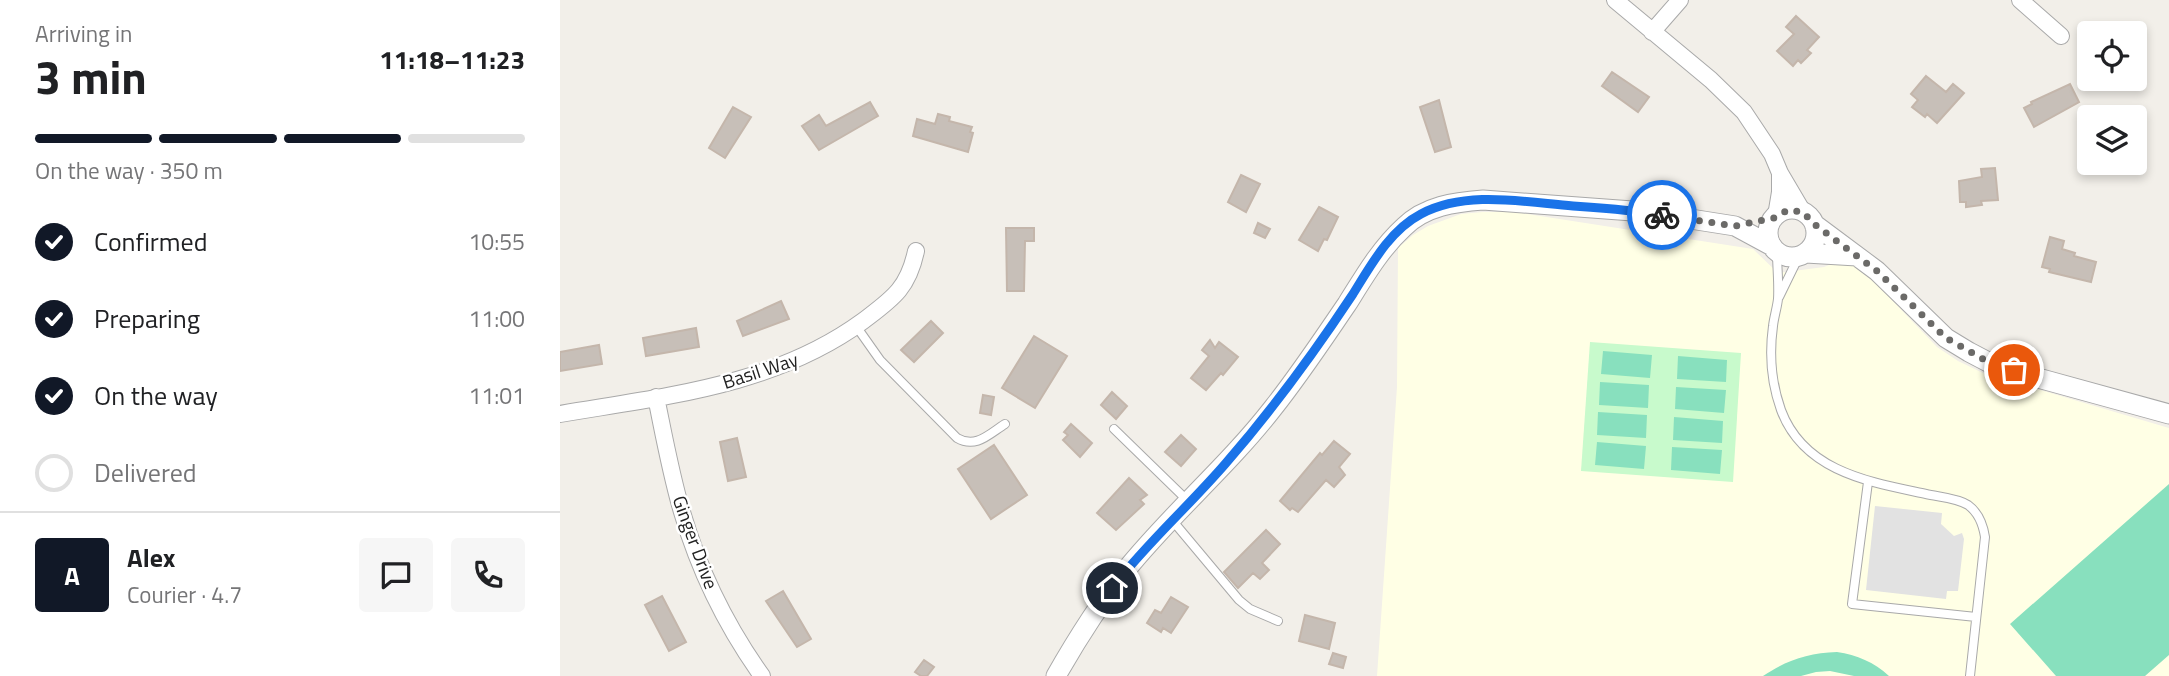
<!DOCTYPE html>
<meta charset="utf-8">
<style>
:root{--surface:#fff;--page:#f6f6f6;--text:#202124;--muted:#757577;--line:#e0e0e0;--accent:#111827}
body{margin:0;font-family:"Titillium Web",sans-serif;background:var(--page);color:var(--text);height:100vh;display:flex;flex-direction:column;font-size:26px;white-space:nowrap}
*{box-sizing:border-box;margin:0}
p{font-size:23px;color:var(--muted)}
.icon{flex:none;width:38px;height:38px;fill:none;stroke:currentColor;stroke-width:2;stroke-linecap:round;stroke-linejoin:round}
.map{position:relative;flex:1;overflow:hidden}
.details{display:flex;flex-direction:column;background:var(--surface);width:560px}
.details>*{flex:none}
.fabs{position:absolute;left:1517px;top:21px;display:grid;gap:14px}
.fabs a{display:grid;place-items:center;width:70px;height:70px;border-radius:7px;background:var(--surface);box-shadow:0 4px 10px #0003;font-size:35px}
.pin{position:absolute;display:grid;place-items:center;width:60px;height:60px;color:#fff;margin:-30px;border:4px solid #fff;border-radius:50%;box-shadow:0 2px 7px #0007}
.courier{position:absolute;display:grid;place-items:center;width:70px;height:70px;margin:-35px;border:5px solid #1a73e8;border-radius:50%;background:#fff;color:#222;box-shadow:0 2px 9px #0007}
.overview em{font-style:normal;font-weight:700}
.overview div{display:flex;flex-direction:column-reverse}
.overview{display:flex;align-items:center;justify-content:space-between;height:119px;padding:0 35px}
h1{font-size:46px;font-weight:700;line-height:52px}
.bar{display:grid;grid-template-columns:repeat(4,1fr);gap:10px 7px;align-content:center;height:84px;padding:0 35px}
.bar i{height:9px;border-radius:5px;background:var(--line)}
.bar .selected{background:var(--accent)}
.bar p{grid-column:span 4}
.line{display:flex;align-items:center;gap:18px;padding:0 35px;border-top:2px solid var(--line)}
.line div{flex:1}
.round{display:grid;place-items:center;flex:none;width:74px;height:74px;border-radius:7px;background:var(--page)}
ol{padding:0 35px;list-style:none}
li{display:flex;align-items:center;gap:21px;height:77px}
li p{margin-inline-start:auto}
li .icon{padding:7px;border-radius:50%;background:var(--accent);color:#fff;stroke-width:4}
li:last-child{color:var(--muted)}
li i{width:38px;height:38px;border:4px solid var(--line);border-radius:50%}
main{display:flex;flex:1;min-height:0}
.map>svg:first-child{display:block}
.education{fill:#ffffe5}
.park{fill:#c8facc}
.pitch{fill:#88e0be}
.parking{fill:#e2e2e2}
.building{fill:#c7bfb8;stroke:#c4b6ab;stroke-width:2}
.lines{fill:none;stroke-linecap:round;stroke-linejoin:round}
.service-casing{stroke:#a9a9a9;stroke-width:10}
.minor-casing{stroke:#a9a9a9;stroke-width:18}
.tertiary-casing{stroke:#a9a9a9;stroke-width:21}
.service{stroke:#fff;stroke-width:8}
.minor{stroke:#fff;stroke-width:16}
.tertiary{stroke:#fff;stroke-width:19}
.done{stroke:#6b6a68;stroke-width:7;stroke-dasharray:0 12.6}
.route{stroke:#1a73e8;stroke-width:9}
.labels{text-anchor:middle;dominant-baseline:central;stroke-width:5;stroke-linejoin:round;paint-order:stroke}
.street-label{font-size:19px;fill:#222;stroke:#fff}
</style>
<main>
<section class="details">
<div class="overview"><div><h1>3 min</h1><p>Arriving in</p></div><em>11:18–11:23</em></div>
<div class="bar"><i class="selected"></i><i class="selected"></i><i class="selected"></i><i></i><p>On the way · 350 m</p></div>
<ol>
<li><svg class="icon" aria-label="check" viewBox="0 0 24 24"><path d="M5 12l5 5 9-10"/></svg>Confirmed<p>10:55</p></li>
<li><svg class="icon" aria-label="check" viewBox="0 0 24 24"><path d="M5 12l5 5 9-10"/></svg>Preparing<p>11:00</p></li>
<li><svg class="icon" aria-label="check" viewBox="0 0 24 24"><path d="M5 12l5 5 9-10"/></svg>On the way<p>11:01</p></li>
<li><i></i>Delivered</li>
</ol>
<div class="line" style="height:126px"><b class="round" style="background:var(--accent);color:#fff">A</b><div><b>Alex</b><p>Courier · 4.7</p></div><a class="round"><svg class="icon" aria-label="chat" viewBox="0 0 24 24"><path d="M4 5h16v11H9l-5 4z"/></svg></a><a class="round"><svg class="icon" aria-label="phone" viewBox="0 0 24 24"><path d="M5 4h4l2 5-3 2q2 4 5 5l2-3 5 2v4C11 20 4 13 5 4z"/></svg></a></div>
</section>
<div class="map">
<svg width="1609" height="676" viewBox="0 0 1609 676">
<rect width="100%" height="100%" fill="#f2efe9"/>
<!-- education -->
<path class="education" d="M 923,212 L 955,212 L 1193,249 L 1218,273 L 1264,267 L 1284,259 L 1305,272 L 1377,347 L 1398,361 L 1423,373 L 1609,428 L 1609,676 L 817,676 L 837,387 L 838,248 L 853,235 L 868,226 L 901,214 Z"/>
<!-- park -->
<path class="park" d="M 1030,342 L 1181,353 L 1173,482 L 1021,471 Z"/>
<!-- pitch -->
<path class="pitch" d="M 1043,351 L 1092,355 L 1090,378 L 1041,374 Z
M 1118,356 L 1167,360 L 1166,382 L 1117,379 Z
M 1040,382 L 1089,385 L 1088,408 L 1039,405 Z
M 1116,387 L 1166,390 L 1164,413 L 1115,409 Z
M 1038,412 L 1087,415 L 1086,438 L 1037,435 Z
M 1114,417 L 1163,421 L 1162,443 L 1113,440 Z
M 1037,442 L 1086,446 L 1084,469 L 1035,465 Z
M 1112,447 L 1162,450 L 1160,474 L 1111,470 Z
M 1609,484 L 1609,655 L 1585,676 L 1496,676 L 1450,624 Z
M 1277,652 C 1297,655 1314,662 1329,676 L 1294,676 L 1270,671 L 1256,672 L 1241,676 L 1203,676 C 1227,660 1248,653 1277,652 Z"/>
<!-- parking -->
<path class="parking" d="M 1315,506 L 1382,513 L 1381,524 L 1394,536 L 1402,533 L 1404,539 L 1398,591 L 1387,591 L 1386,599 L 1306,590 Z"/>
<!-- building -->
<path class="building" d="M 1236,16 L 1259,37 L 1247,50 L 1251,53 L 1241,63 L 1238,60 L 1233,66 L 1217,51 L 1234,34 L 1226,27 Z
M 1052,72 L 1089,97 L 1078,112 L 1042,86 Z
M 1366,76 L 1386,92 L 1393,84 L 1404,93 L 1377,123 L 1367,114 L 1365,117 L 1352,107 L 1358,100 L 1351,94 Z
M 1510,84 L 1519,102 L 1474,127 L 1464,108 L 1472,104 L 1471,102 Z
M 879,100 L 891,147 L 875,152 L 860,107 Z
M 310,102 L 318,116 L 259,150 L 242,126 L 259,115 L 266,126 Z
M 173,107 L 191,117 L 165,158 L 149,148 Z
M 378,114 L 390,117 L 389,121 L 412,127 L 410,132 L 413,133 L 408,152 L 353,136 L 357,119 L 375,124 Z
M 1435,168 L 1438,200 L 1421,201 L 1422,205 L 1406,207 L 1406,202 L 1400,202 L 1399,181 L 1422,177 L 1421,169 Z
M 681,175 L 700,184 L 686,212 L 668,202 Z
M 759,207 L 778,217 L 767,240 L 764,239 L 758,251 L 739,240 Z
M 698,223 L 710,229 L 705,238 L 694,233 Z
M 446,228 L 474,228 L 474,241 L 465,241 L 464,291 L 447,291 Z
M 1490,237 L 1504,241 L 1502,249 L 1515,253 L 1514,256 L 1536,262 L 1531,282 L 1489,272 L 1490,269 L 1482,267 Z
M 221,301 L 229,319 L 183,336 L 177,321 Z
M 371,321 L 383,333 L 354,362 L 341,350 Z
M 136,328 L 139,347 L 86,356 L 83,338 Z
M 474,336 L 507,356 L 475,408 L 442,388 Z
M 650,340 L 655,348 L 659,342 L 678,357 L 663,375 L 661,373 L 646,390 L 631,378 L 649,356 L 642,350 Z
M 39,345 L 42,364 L 0,371 L 0,352 Z
M 552,392 L 567,406 L 556,419 L 541,405 Z
M 423,395 L 434,397 L 431,415 L 420,413 Z
M 511,424 L 532,443 L 520,457 L 503,440 L 508,435 L 504,432 Z
M 621,435 L 636,449 L 621,466 L 605,452 Z
M 177,438 L 186,477 L 168,481 L 160,442 Z
M 774,441 L 790,454 L 779,467 L 785,475 L 774,487 L 766,480 L 738,512 L 732,508 L 730,510 L 720,501 L 760,453 L 762,455 Z
M 434,445 L 467,495 L 431,519 L 398,469 Z
M 569,478 L 587,495 L 580,500 L 584,504 L 556,530 L 537,513 Z
M 706,530 L 720,544 L 702,563 L 709,570 L 700,579 L 693,573 L 678,588 L 664,572 Z
M 223,591 L 251,639 L 237,647 L 206,601 Z
M 102,596 L 126,642 L 109,651 L 85,605 Z
M 611,597 L 628,607 L 611,633 L 603,628 L 601,632 L 587,623 L 595,610 L 601,613 Z
M 745,615 L 775,623 L 769,649 L 739,641 Z
M 773,653 L 786,657 L 783,668 L 769,664 Z
M 364,660 L 374,667 L 367,676 L 361,676 L 355,672 Z"/>
<g class="lines">
<defs>
<path id="service" d="M 1217,251 C 1217,267 1219,284 1218,299 C 1217,308 1214,317 1213,326 C 1209,355 1211,382 1221,410 C 1244,472 1310,482 1366,494 C 1379,497 1397,498 1408,505 C 1419,513 1423,524 1425,537 L 1410,676
M 1219,297 L 1239,256
M 296,326 L 320,360 L 397,438 C 416,449 429,434 445,424
M 554,429 L 629,502
M 1308,482 L 1292,604 L 1416,617
M 612,520 L 679,600 L 690,609 L 718,621"/>
<path id="minor" d="M 1055,0 L 1151,80 L 1184,112 L 1212,154 L 1220,173
M 1460,0 L 1501,36
M 1092,32 L 1120,0
M 1216,216 L 1220,192 L 1220,173 L 1243,212
M 96,397 C 104,436 111,475 122,512 C 139,570 167,627 202,676
M 0,414 C 106,396 214,386 303,321 C 332,299 348,289 356,251"/>
<path id="tertiary" d="M1208 233a24 24 0 1 1 48 0a24 24 0 1 1-48 0Z
M 1254,224 L 1317,271 L 1386,338 L 1409,352 L 1430,363 L 1478,378 L 1609,414
M 1246,253 L 1297,256
M 496,676 C 517,639 540,603 566,570 C 612,513 668,466 713,408 C 740,374 763,339 787,304 C 804,277 820,249 844,227 C 865,206 895,202 923,200 L 1086,212 L 1175,226 L 1212,246"/>
</defs>
<!-- service casing -->
<use href="#service" class="service-casing"/>
<!-- minor casing -->
<use href="#minor" class="minor-casing"/>
<!-- tertiary casing -->
<use href="#tertiary" class="tertiary-casing"/>
<!-- service -->
<use href="#service" class="service"/>
<!-- minor -->
<use href="#minor" class="minor"/>
<!-- tertiary -->
<use href="#tertiary" class="tertiary"/>
</g>
<g class="lines">
<!-- done -->
<path class="done" d="M 1102,215 L 1175,226 L 1214,218 L 1228,210 L 1243,212 L 1254,224 L 1317,271 L 1386,338 L 1430,363 L 1454,370"/>
<!-- route -->
<path class="route" d="M 552,588 C 587,543 629,506 666,463 C 713,409 754,353 793,294 C 811,265 830,230 861,214 C 906,190 964,202 1013,206 C 1042,208 1073,210 1102,215"/>
</g>
<g class="labels">
<!-- street labels -->
<g class="street-label">
<text transform="translate(200 370) rotate(-18)">Basil Way</text>
<text transform="translate(136 542) rotate(70)">Ginger Drive</text>
</g>
</g>
</svg>
<div class="fabs">
<a><svg class="icon" aria-label="locate" viewBox="0 0 24 24"><circle cx="12" cy="12" r="6"/><path d="M12 2v4M12 18v4M2 12h4M18 12h4"/></svg></a>
<a><svg class="icon" aria-label="layers" viewBox="0 0 24 24"><path d="M12 4l9 5-9 5-9-5zM3 14l9 5 9-5"/></svg></a>
</div>
<div class="pin" style="left:1454px;top:370px;background:#ea580c"><svg class="icon" aria-label="bag" viewBox="0 0 24 24"><path d="M5 8h14l-1 12H6zM9 8a3 3 0 0 1 6 0"/></svg></div>
<div class="pin" style="left:552px;top:588px;background:#1f2937"><svg class="icon" aria-label="home" viewBox="0 0 24 24"><path d="M3 11l9-7 9 7M6 9v11h12V9"/></svg></div>
<div class="courier" style="left:1102px;top:215px"><svg class="icon" aria-label="bike" viewBox="0 0 24 24"><circle cx="6" cy="16" r="4"/><circle cx="18" cy="16" r="4"/><path d="M6 16l4-8h5l3 8M10 8l3 8H6M13 5h3"/></svg></div>
</div>
</main>
